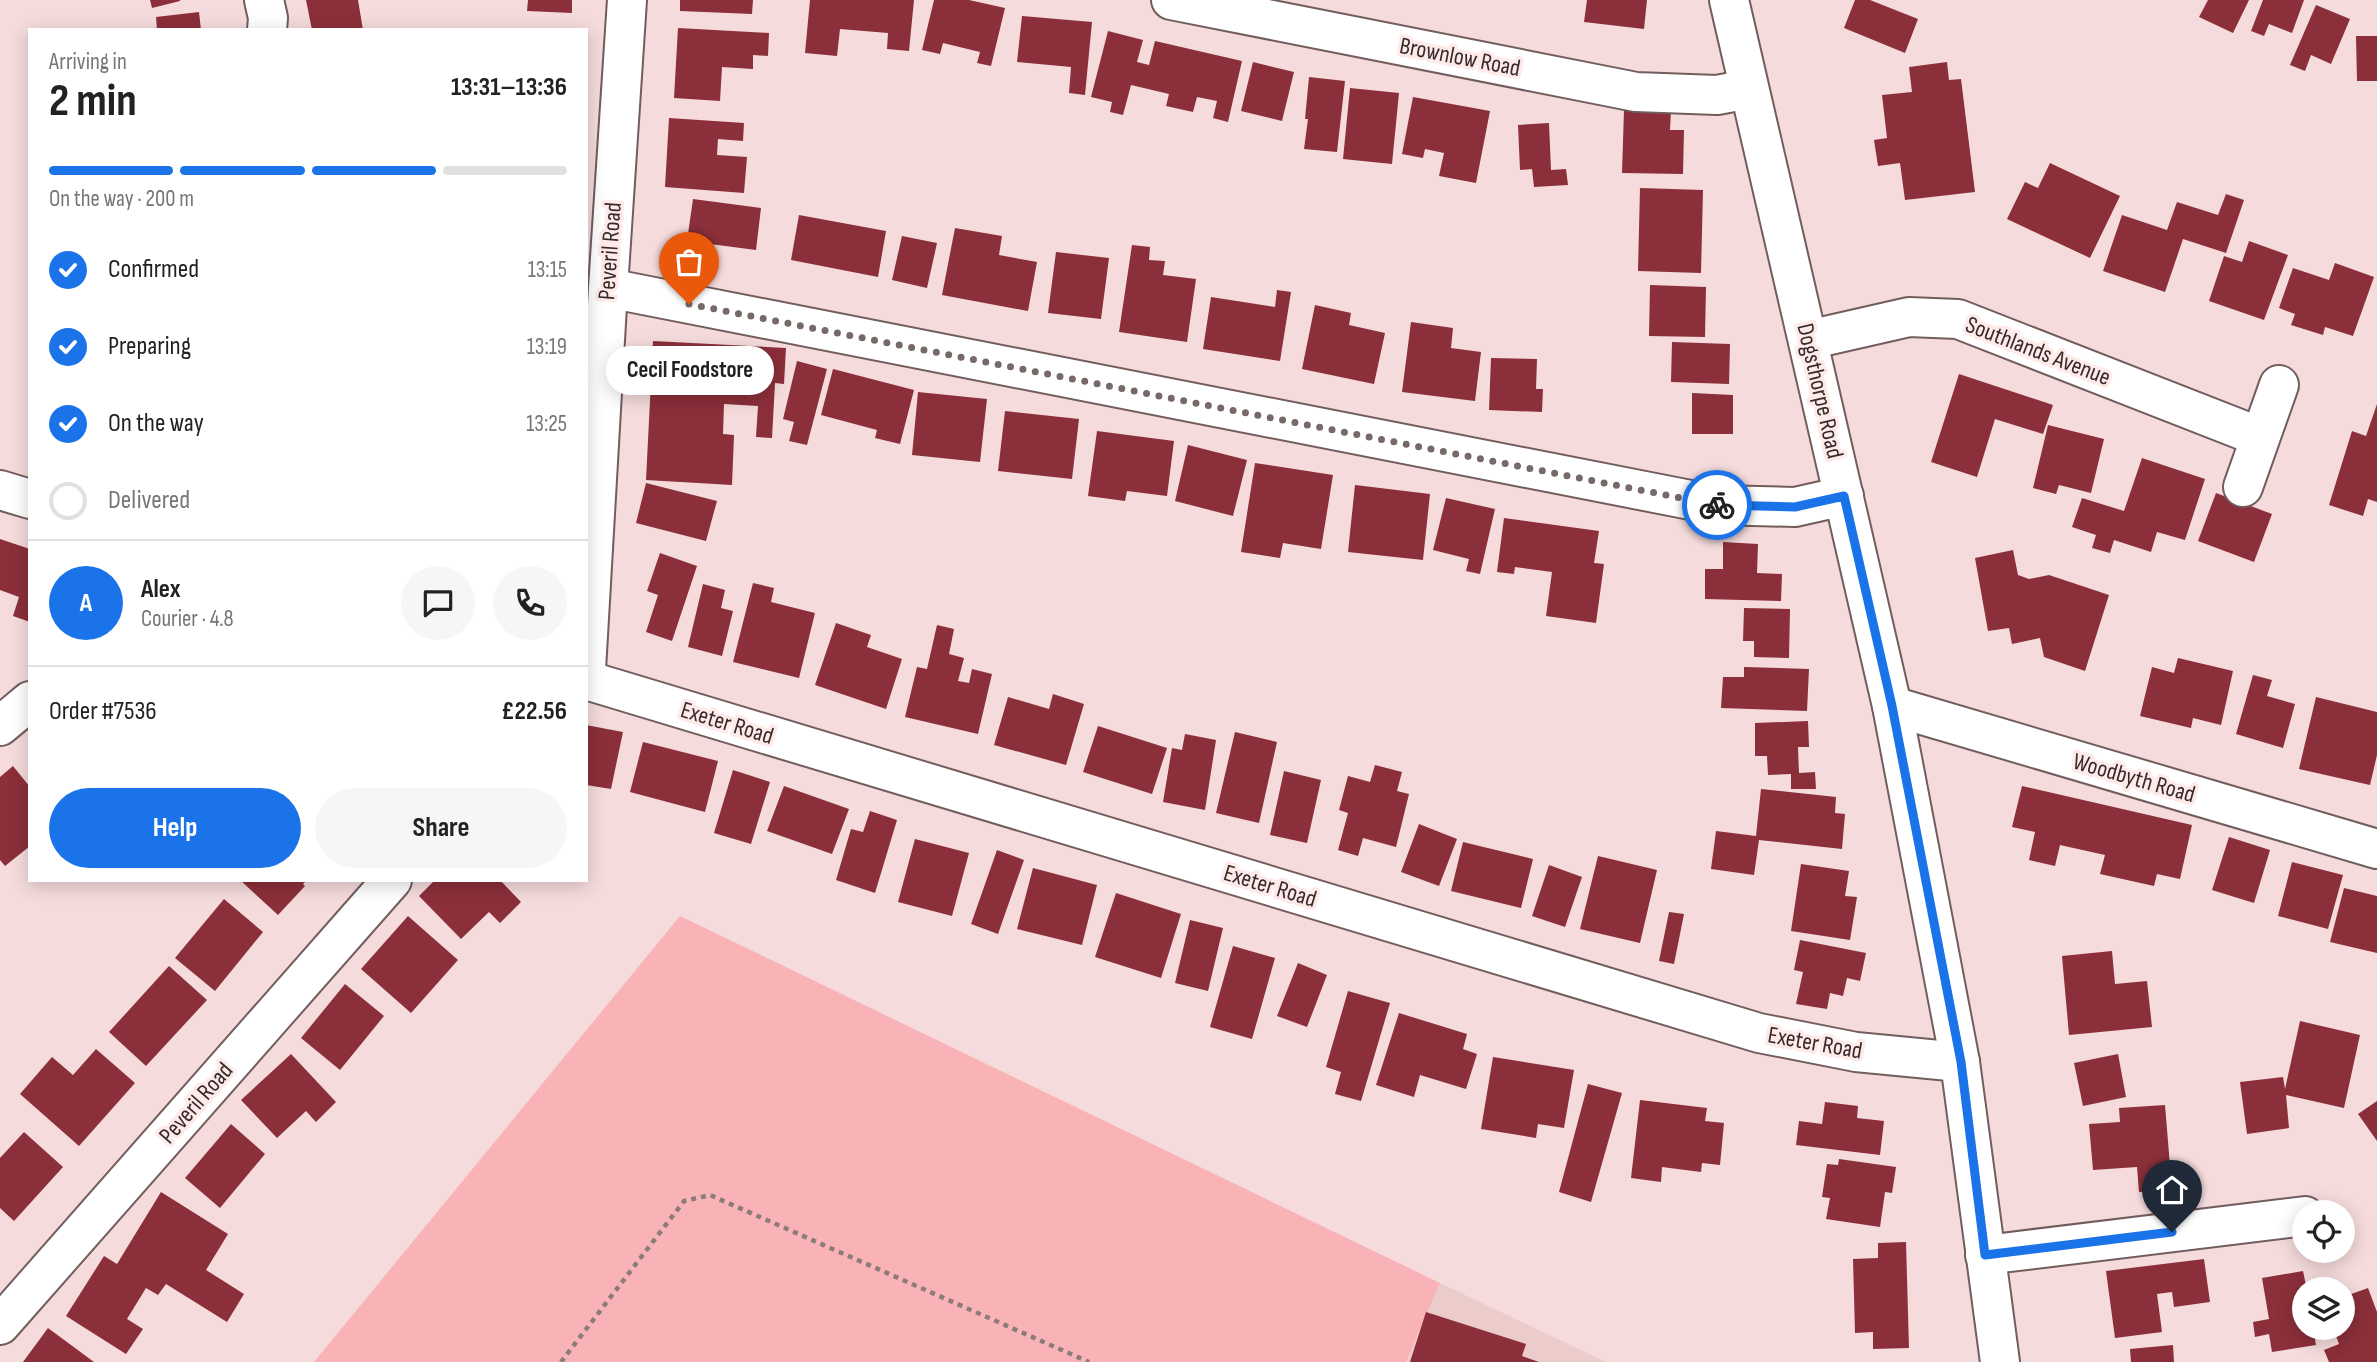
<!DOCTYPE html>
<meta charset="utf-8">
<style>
:root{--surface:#fff;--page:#f6f6f6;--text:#222;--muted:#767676;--line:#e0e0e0;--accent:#1a73e8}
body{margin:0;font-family:"Sofia Sans Condensed",sans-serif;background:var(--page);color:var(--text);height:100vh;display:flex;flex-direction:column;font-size:26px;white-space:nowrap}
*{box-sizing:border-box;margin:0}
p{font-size:23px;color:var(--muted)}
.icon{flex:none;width:38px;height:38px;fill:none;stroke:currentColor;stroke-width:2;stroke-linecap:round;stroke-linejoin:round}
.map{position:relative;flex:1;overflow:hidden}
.sheet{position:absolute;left:28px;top:28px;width:560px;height:854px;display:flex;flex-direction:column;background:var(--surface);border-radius:0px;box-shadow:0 4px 18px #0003}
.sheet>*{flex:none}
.buttons{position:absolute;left:2292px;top:1200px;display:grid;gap:14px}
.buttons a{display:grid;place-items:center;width:63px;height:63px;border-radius:50%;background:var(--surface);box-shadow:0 4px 18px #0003;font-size:35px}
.pin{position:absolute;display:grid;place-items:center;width:60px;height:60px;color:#fff;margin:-72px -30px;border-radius:50% 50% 50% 0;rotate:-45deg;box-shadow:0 0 7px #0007}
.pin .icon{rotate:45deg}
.courier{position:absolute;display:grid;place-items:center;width:70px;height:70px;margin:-35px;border:5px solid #1a73e8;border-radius:50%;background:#fff;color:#222;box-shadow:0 2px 9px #0007}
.bubble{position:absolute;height:49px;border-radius:24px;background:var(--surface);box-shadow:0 4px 18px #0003;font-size:23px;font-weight:700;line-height:49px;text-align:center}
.summary em{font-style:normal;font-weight:700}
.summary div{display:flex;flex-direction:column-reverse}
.summary{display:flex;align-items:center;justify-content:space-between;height:119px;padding:0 21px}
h1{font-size:46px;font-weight:700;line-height:52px}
.bar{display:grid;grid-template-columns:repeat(4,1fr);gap:10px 7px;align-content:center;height:84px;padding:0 21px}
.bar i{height:9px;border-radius:5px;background:var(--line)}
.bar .on{background:var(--accent)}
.bar p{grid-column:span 4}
.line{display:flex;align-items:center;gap:18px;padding:0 21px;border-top:2px solid var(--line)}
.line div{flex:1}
.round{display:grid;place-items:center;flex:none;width:74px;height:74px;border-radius:37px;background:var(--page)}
ol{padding:0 21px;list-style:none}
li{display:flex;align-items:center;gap:21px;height:77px}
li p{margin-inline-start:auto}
li .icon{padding:7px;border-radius:50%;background:var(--accent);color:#fff;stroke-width:4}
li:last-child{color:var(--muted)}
li i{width:38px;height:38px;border:4px solid var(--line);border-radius:50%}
.action{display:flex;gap:14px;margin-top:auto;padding:14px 21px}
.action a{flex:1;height:80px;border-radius:42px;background:var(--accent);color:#fff;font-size:28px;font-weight:700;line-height:80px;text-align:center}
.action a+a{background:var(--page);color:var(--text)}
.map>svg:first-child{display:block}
.built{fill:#eccbcb}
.green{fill:#f9b3b6}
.building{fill:#8b2f3a}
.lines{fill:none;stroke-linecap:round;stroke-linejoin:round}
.street-casing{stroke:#725d5d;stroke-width:42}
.secondary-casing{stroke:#725d5d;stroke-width:42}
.path{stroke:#8c7b7b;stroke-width:4.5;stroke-dasharray:5 5;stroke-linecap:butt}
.street{stroke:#fff;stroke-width:38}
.secondary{stroke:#fff;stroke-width:38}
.done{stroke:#786969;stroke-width:7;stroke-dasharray:0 12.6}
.route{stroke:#1a73e8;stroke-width:9}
.labels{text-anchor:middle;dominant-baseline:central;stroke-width:7;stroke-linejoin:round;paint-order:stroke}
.street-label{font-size:24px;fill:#352b2b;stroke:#ffeaea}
</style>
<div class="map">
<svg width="2377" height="1362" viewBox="0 0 2377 1362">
<rect width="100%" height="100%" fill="#f5dbdc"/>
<!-- built -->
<path class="built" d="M 1440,1283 L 1606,1362 L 1406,1362 Z"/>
<!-- green -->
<path class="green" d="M 680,916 L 1440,1283 L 1406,1362 L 314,1362 Z"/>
<!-- building -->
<path class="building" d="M 150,0 L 180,0 L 180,1 L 152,8 Z
M 306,0 L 358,0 L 363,30 L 312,30 Z
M 528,0 L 572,0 L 572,13 L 527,11 Z
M 680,0 L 753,0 L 752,14 L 680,11 Z
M 810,0 L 914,0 L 909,51 L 887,49 L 888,33 L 840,29 L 837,56 L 805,53 Z
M 934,0 L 969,0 L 1005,8 L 991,66 L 977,63 L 980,52 L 943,43 L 940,54 L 922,50 Z
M 1587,0 L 1647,0 L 1644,29 L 1584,22 Z
M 1855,0 L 1870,0 L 1918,19 L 1905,53 L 1844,28 Z
M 2208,0 L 2249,0 L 2233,33 L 2199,17 Z
M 2263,0 L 2304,0 L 2292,33 L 2269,24 L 2264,36 L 2251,31 Z
M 2316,5 L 2350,19 L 2331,64 L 2311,55 L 2305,71 L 2290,65 Z
M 199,12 L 201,30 L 157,30 L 156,17 Z
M 1022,16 L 1092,22 L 1085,95 L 1069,93 L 1071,67 L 1017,62 Z
M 678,28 L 769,33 L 768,56 L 753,55 L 753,69 L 722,67 L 720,101 L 674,98 Z
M 1108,31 L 1143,40 L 1137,62 L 1149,65 L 1155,41 L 1242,61 L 1228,122 L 1213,118 L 1217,101 L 1197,97 L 1193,112 L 1166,106 L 1169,94 L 1131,85 L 1123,115 L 1110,112 L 1112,102 L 1091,97 Z
M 2356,36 L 2377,36 L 2377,81 L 2357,81 Z
M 1253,62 L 1294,72 L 1282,121 L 1241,111 Z
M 1947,62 L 1949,80 L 1961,79 L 1975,192 L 1905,200 L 1900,163 L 1878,166 L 1874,140 L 1887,138 L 1882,95 L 1912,92 L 1909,67 Z
M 1309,77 L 1345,81 L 1337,152 L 1304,149 L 1308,119 L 1305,119 Z
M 1350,88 L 1399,93 L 1392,164 L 1343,159 Z
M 1413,97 L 1490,111 L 1476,183 L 1439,176 L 1444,153 L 1425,149 L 1423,158 L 1402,154 Z
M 1624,110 L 1671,111 L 1670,130 L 1684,130 L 1683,174 L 1622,173 Z
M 669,118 L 744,123 L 743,141 L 718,139 L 717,155 L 747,157 L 744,193 L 665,187 Z
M 1549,123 L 1551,170 L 1566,169 L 1568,185 L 1534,187 L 1532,169 L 1520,170 L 1518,125 Z
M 2050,163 L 2120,196 L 2090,258 L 2007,219 L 2025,182 L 2038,188 Z
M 1640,188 L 1703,190 L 1701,273 L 1638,271 Z
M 2226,194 L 2244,200 L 2226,253 L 2183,239 L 2165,292 L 2103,271 L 2122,215 L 2167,230 L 2177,202 L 2218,215 Z
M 693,199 L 761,208 L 756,250 L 687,241 Z
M 799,215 L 886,231 L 878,277 L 791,260 Z
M 955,228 L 1002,236 L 999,255 L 1037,262 L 1028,311 L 942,295 Z
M 902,236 L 937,243 L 927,288 L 892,280 Z
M 2249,241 L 2288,255 L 2264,320 L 2209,301 L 2224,256 L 2242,262 Z
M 1132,245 L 1150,247 L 1149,260 L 1165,261 L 1163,275 L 1196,279 L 1187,342 L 1119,332 Z
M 1056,252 L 1109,258 L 1101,319 L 1048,313 Z
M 2335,263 L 2374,277 L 2353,336 L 2325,327 L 2323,335 L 2291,325 L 2295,314 L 2279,308 L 2293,268 L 2329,280 Z
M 1650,285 L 1706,287 L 1705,337 L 1649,336 Z
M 1277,290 L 1291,292 L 1280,361 L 1203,349 L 1211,297 L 1275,307 Z
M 1315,305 L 1351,313 L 1349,325 L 1385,333 L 1374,384 L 1302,369 Z
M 1411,322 L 1453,328 L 1451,348 L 1481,352 L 1475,401 L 1402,392 Z
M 653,341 L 786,348 L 784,384 L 775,383 L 772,438 L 756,437 L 758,406 L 724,404 L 723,434 L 734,435 L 732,485 L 646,480 Z
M 1672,342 L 1730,344 L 1729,384 L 1671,382 Z
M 1491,358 L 1537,359 L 1536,389 L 1543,389 L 1542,412 L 1489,410 Z
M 797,361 L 827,369 L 807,445 L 789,441 L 794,422 L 783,419 Z
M 833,369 L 914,390 L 900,444 L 875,438 L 877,430 L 821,415 Z
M 1959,374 L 2053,405 L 2043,434 L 1995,419 L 1977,477 L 1931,462 Z
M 918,392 L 987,399 L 980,462 L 912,455 Z
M 1692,393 L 1733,395 L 1733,434 L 1692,434 Z
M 2377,404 L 2377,502 L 2368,499 L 2363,516 L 2329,505 L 2352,431 L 2366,436 Z
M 1005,411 L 1079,419 L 1072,479 L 998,471 Z
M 2048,425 L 2104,439 L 2091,493 L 2059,485 L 2056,494 L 2033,488 Z
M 1097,431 L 1174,441 L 1167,496 L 1127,491 L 1125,501 L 1088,496 Z
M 1188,445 L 1247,460 L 1233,516 L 1175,501 Z
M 2142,458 L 2205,479 L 2185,540 L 2157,532 L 2151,552 L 2114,540 L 2110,553 L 2092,548 L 2096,535 L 2072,527 L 2082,498 L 2124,511 Z
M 1255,463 L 1333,475 L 1321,549 L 1283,543 L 1280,558 L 1241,552 Z
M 646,483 L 717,501 L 706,541 L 636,523 Z
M 1355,485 L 1430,494 L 1423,560 L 1348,552 Z
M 2216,493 L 2272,514 L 2254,562 L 2198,541 Z
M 1446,498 L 1495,509 L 1480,574 L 1466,571 L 1469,559 L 1433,550 Z
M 1504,518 L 1599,531 L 1594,563 L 1604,564 L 1596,623 L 1546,616 L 1552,572 L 1515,567 L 1514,574 L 1497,572 Z
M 0,539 L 30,549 L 30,622 L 13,616 L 19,597 L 0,590 Z
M 1723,542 L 1758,544 L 1757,573 L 1782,574 L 1781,601 L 1705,599 L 1705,569 L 1723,569 Z
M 2013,550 L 2018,575 L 2029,579 L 2049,575 L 2109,595 L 2085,671 L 2044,657 L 2040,638 L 2012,644 L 2009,628 L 1988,631 L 1975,558 Z
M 660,553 L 697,566 L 672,641 L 646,632 L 658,595 L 647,591 Z
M 753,583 L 774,588 L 771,602 L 815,613 L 799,678 L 733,662 Z
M 703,584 L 725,590 L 721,608 L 733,611 L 722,656 L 688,647 Z
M 1744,608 L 1790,609 L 1789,658 L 1754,657 L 1754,641 L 1743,641 Z
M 836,623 L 871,635 L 867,647 L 902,659 L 886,709 L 815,685 Z
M 937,625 L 954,629 L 949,654 L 964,658 L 958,681 L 969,683 L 972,669 L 992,674 L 978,734 L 905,717 L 917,667 L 927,669 Z
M 2178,658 L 2233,671 L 2221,725 L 2193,718 L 2191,728 L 2140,716 L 2152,667 L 2174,673 Z
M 1744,667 L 1809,669 L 1807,711 L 1721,708 L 1723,677 L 1744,677 Z
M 2253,675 L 2272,680 L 2267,696 L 2295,704 L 2283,748 L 2236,734 Z
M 1053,694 L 1084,704 L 1066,765 L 994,745 L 1008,697 L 1049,709 Z
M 2316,697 L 2377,712 L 2377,755 L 2370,785 L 2299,769 Z
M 1808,721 L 1809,747 L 1798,747 L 1799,773 L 1815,772 L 1816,789 L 1791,789 L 1791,774 L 1768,775 L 1767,756 L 1755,756 L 1755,723 Z
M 586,725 L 623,732 L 611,789 L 586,785 Z
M 1098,726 L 1167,748 L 1152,794 L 1083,772 Z
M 1235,732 L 1277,742 L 1259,823 L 1216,813 Z
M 1185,734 L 1216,740 L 1205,810 L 1163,802 L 1172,748 L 1182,750 Z
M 643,742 L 718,761 L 705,812 L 630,792 Z
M 1375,765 L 1402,772 L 1397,791 L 1409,794 L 1396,847 L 1363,838 L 1358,856 L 1338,850 L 1348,813 L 1339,810 L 1348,776 L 1370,782 Z
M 13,766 L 30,787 L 30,846 L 5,866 L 0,860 L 0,777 Z
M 733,770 L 770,782 L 751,844 L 714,833 Z
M 1284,771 L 1321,780 L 1307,843 L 1270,835 Z
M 784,786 L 849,809 L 832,854 L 767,831 Z
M 2022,786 L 2192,825 L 2180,879 L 2157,874 L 2154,886 L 2100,874 L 2105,855 L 2060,845 L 2055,866 L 2029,860 L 2035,832 L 2012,827 Z
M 1761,789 L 1836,797 L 1835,813 L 1845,814 L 1842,849 L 1759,840 L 1754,875 L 1711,869 L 1716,831 L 1756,836 Z
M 870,811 L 897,820 L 875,893 L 836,880 L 851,829 L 863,832 Z
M 1419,824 L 1457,839 L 1439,886 L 1401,872 Z
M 2229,837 L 2270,850 L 2254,903 L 2212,890 Z
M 915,839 L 969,853 L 952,916 L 898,902 Z
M 1463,842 L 1533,859 L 1521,908 L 1451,891 Z
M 997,850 L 1024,860 L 998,934 L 971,924 Z
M 1598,856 L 1657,870 L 1640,943 L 1580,929 Z
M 2292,862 L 2343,875 L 2328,929 L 2278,916 Z
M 1801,864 L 1849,871 L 1845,896 L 1857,897 L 1850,940 L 1791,931 Z
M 1549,865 L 1582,877 L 1565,927 L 1532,916 Z
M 1033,868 L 1097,885 L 1082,945 L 1017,929 Z
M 240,880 L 307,880 L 303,884 L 305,886 L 278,915 Z
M 435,880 L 500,880 L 521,902 L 500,923 L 489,912 L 461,939 L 419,896 Z
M 2344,888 L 2377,896 L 2377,953 L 2330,942 Z
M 1116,893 L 1181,914 L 1161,978 L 1095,957 Z
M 224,899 L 263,932 L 215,991 L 175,958 Z
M 1669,912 L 1684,914 L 1674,964 L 1659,961 Z
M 408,916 L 458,960 L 411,1013 L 361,969 Z
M 1190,920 L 1223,928 L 1208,991 L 1175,983 Z
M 1800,940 L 1866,953 L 1860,981 L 1847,978 L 1843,996 L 1830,993 L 1827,1009 L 1796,1004 L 1803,972 L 1794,970 Z
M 1233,946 L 1275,958 L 1252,1039 L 1210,1027 Z
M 2112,951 L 2115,984 L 2147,981 L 2152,1027 L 2069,1035 L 2062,956 Z
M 1298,963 L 1327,975 L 1307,1027 L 1277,1016 Z
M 169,966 L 207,1000 L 146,1066 L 109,1032 Z
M 345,984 L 384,1016 L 340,1070 L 301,1038 Z
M 1348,991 L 1390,1003 L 1361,1101 L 1335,1094 L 1341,1072 L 1326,1067 Z
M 1399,1013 L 1467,1034 L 1463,1049 L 1477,1054 L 1466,1089 L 1420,1075 L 1414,1097 L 1376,1085 Z
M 2300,1021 L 2360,1035 L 2344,1108 L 2286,1095 L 2289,1128 L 2247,1134 L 2240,1082 L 2283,1077 L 2285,1089 Z
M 96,1049 L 135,1083 L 79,1146 L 20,1094 L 52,1057 L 73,1075 Z
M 291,1054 L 336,1102 L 316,1122 L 306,1111 L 277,1138 L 241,1100 Z
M 2118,1054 L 2126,1097 L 2083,1106 L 2074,1063 Z
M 1493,1057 L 1574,1070 L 1564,1128 L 1538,1124 L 1536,1138 L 1481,1129 Z
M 1588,1084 L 1622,1093 L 1591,1202 L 1559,1192 Z
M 1640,1100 L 1707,1108 L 1705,1121 L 1724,1123 L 1720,1165 L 1702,1163 L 1701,1172 L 1662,1167 L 1661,1182 L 1631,1178 Z
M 2377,1101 L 2377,1141 L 2358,1114 Z
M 1825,1102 L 1858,1106 L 1857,1118 L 1884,1121 L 1880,1155 L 1796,1145 L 1799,1121 L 1822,1124 Z
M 2165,1105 L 2172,1190 L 2139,1192 L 2137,1167 L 2093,1170 L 2089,1124 L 2120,1122 L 2119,1108 Z
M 231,1124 L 265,1154 L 220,1208 L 185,1178 Z
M 24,1132 L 63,1167 L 14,1221 L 0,1208 L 0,1158 Z
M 1839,1159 L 1896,1167 L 1892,1193 L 1885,1192 L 1880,1227 L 1826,1219 L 1830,1198 L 1822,1197 L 1827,1164 L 1838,1165 Z
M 161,1192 L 228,1234 L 206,1270 L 244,1294 L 227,1322 L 166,1284 L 158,1295 L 146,1288 L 127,1319 L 143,1329 L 126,1354 L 66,1316 L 104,1256 L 117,1264 Z
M 1906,1242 L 1909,1348 L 1873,1349 L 1873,1332 L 1855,1333 L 1853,1259 L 1878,1258 L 1878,1243 Z
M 2204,1259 L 2210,1302 L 2174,1307 L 2172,1292 L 2157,1294 L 2162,1332 L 2115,1338 L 2106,1271 Z
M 2303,1271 L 2307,1290 L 2305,1290 L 2305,1328 L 2313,1328 L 2316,1345 L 2272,1352 L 2269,1334 L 2255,1337 L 2253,1322 L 2269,1319 L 2262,1278 Z
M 2368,1288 L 2377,1312 L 2377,1362 L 2329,1362 L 2324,1350 L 2339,1344 L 2333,1328 L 2343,1328 L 2343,1297 Z
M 1426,1312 L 1526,1344 L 1522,1356 L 1539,1362 L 1410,1362 Z
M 48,1328 L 94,1362 L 23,1362 Z
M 2173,1345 L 2174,1362 L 2131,1362 L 2130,1349 Z"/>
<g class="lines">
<defs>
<path id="street" d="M 264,0 L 268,18 L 267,30
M 1171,0 L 1636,92 L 1717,95 L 1749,89
M 608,288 L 1716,505 L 1795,507 L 1844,496
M 1808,340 L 1909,317 L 1958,319 L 2260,437
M 2243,487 L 2279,385
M 0,490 L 30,499
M 586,670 L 608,288 L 627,0
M 586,680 L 1759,1033 L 1856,1052 L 1960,1062
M 1892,706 L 2377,849
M 0,726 L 30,701
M 1985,1255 L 2305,1216
M 0,1325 L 392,880"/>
<path id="secondary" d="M 1729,0 L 1892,706 L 1960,1062 L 2000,1362"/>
</defs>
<!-- street casing -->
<use href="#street" class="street-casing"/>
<!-- secondary casing -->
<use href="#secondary" class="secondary-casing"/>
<!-- path -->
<path class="path" d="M 561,1362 L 684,1201 L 710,1195 L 1089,1362"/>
<!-- street -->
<use href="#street" class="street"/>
<!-- secondary -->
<use href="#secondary" class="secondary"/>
</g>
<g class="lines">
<!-- done -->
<path class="done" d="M 689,304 L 1717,505"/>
<!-- route -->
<path class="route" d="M 1717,505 L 1795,507 L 1844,496 L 1892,706 L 1961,1062 L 1985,1255 L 2172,1232"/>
</g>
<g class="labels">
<!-- street labels -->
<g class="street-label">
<text transform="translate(1460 57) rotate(11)">Brownlow Road</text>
<text transform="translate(610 251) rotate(-86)">Peveril Road</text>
<text transform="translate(2038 351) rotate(21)">Southlands Avenue</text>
<text transform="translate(1820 391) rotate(77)">Dogsthorpe Road</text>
<text transform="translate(727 723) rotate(17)">Exeter Road</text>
<text transform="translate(2134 778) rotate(16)">Woodbyth Road</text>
<text transform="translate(1270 886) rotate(17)">Exeter Road</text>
<text transform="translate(1815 1043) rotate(10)">Exeter Road</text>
<text transform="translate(196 1103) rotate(-49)">Peveril Road</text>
</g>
</g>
</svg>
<div class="buttons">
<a><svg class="icon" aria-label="locate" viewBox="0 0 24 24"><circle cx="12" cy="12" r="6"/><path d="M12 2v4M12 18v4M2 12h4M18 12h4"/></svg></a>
<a><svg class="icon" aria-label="layers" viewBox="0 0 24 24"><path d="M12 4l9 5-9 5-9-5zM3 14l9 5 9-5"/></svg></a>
</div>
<div class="pin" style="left:689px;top:304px;background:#ea580c"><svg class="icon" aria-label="bag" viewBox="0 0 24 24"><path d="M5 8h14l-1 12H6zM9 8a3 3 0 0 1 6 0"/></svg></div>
<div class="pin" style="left:2172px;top:1232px;background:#1f2937"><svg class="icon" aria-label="home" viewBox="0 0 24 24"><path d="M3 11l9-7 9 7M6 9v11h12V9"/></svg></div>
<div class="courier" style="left:1717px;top:505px"><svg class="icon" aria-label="bike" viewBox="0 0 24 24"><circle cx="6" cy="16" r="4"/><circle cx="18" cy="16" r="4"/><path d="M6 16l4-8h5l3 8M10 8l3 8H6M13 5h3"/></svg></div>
<div class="bubble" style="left:606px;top:346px;width:168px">Cecil Foodstore</div>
<section class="sheet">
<div class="summary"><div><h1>2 min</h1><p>Arriving in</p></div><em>13:31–13:36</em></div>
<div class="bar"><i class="on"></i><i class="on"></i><i class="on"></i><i></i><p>On the way · 200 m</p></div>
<ol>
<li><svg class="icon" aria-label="check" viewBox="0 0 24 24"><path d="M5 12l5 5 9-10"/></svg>Confirmed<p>13:15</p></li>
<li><svg class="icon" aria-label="check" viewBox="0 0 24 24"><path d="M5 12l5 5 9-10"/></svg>Preparing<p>13:19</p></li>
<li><svg class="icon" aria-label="check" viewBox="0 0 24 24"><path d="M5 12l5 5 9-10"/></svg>On the way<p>13:25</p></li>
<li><i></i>Delivered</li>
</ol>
<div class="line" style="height:126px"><b class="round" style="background:var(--accent);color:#fff">A</b><div><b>Alex</b><p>Courier · 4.8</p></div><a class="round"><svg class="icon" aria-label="chat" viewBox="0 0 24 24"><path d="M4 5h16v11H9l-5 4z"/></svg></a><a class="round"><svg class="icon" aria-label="phone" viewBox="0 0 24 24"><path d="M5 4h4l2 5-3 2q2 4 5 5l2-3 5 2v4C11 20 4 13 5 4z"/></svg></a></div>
<div class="line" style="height:91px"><div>Order #7536</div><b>£22.56</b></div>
<div class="action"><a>Help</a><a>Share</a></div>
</section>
</div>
